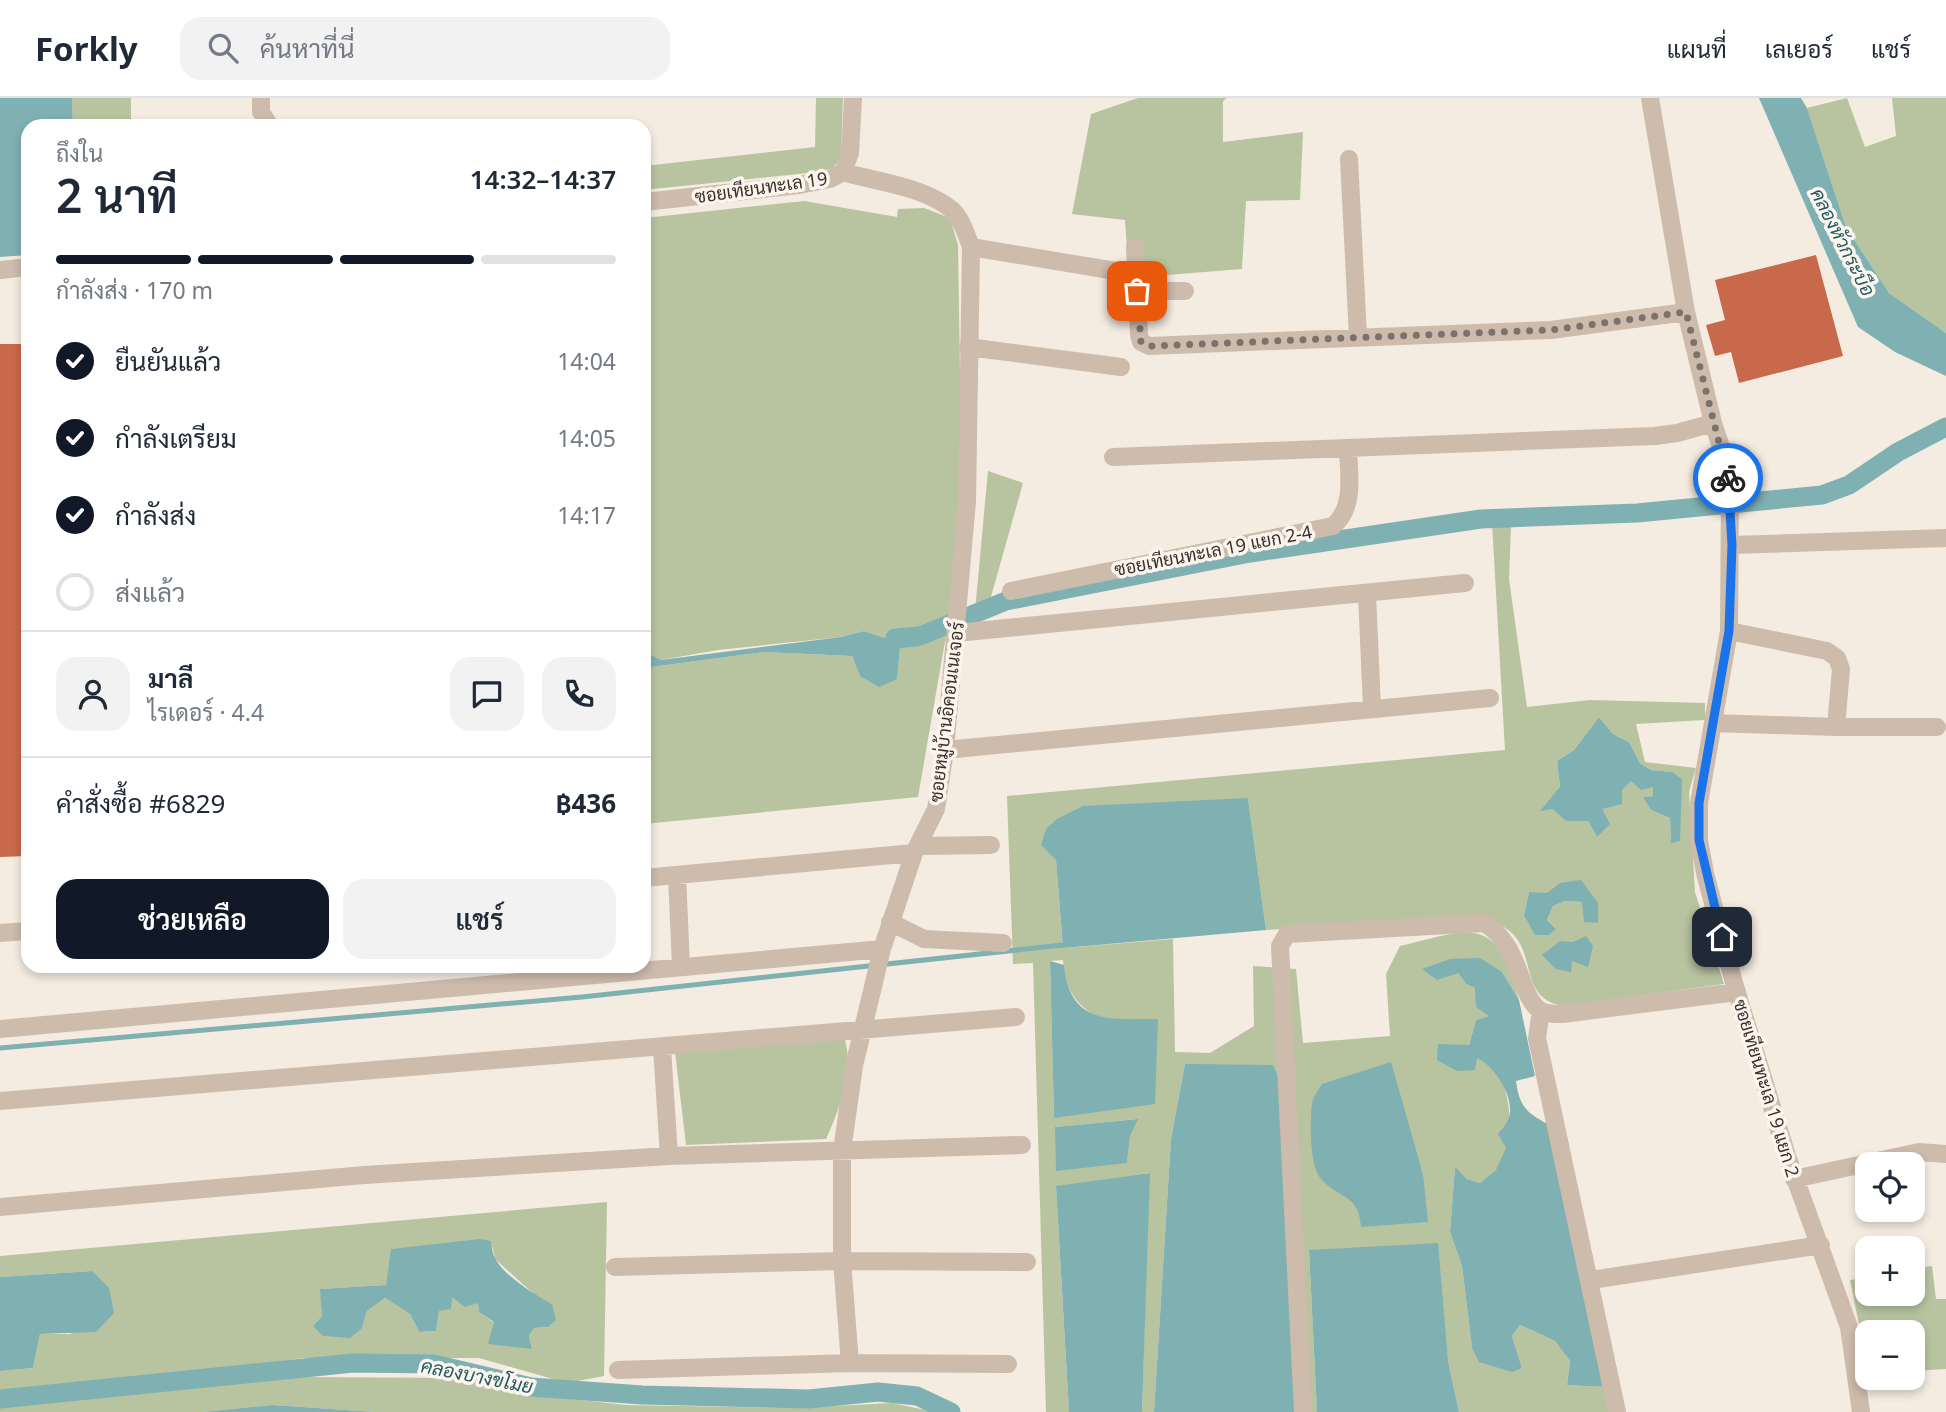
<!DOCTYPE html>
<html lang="th">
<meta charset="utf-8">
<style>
:root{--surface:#fff;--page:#f2f2f3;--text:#1f2937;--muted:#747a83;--line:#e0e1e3;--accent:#111827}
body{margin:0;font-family:"Noto Sans",Sarabun,sans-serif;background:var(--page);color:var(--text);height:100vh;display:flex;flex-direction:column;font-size:26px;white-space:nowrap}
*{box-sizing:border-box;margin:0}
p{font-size:23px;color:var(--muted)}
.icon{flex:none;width:38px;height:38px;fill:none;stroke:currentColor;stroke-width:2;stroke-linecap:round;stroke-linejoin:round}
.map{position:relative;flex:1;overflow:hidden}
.drawer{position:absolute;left:21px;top:21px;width:630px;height:854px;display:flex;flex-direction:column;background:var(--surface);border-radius:21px;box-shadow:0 4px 10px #0003}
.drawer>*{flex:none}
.controls{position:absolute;left:1855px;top:1054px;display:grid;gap:14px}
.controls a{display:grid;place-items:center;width:70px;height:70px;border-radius:14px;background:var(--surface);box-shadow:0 4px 10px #0003;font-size:35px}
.pin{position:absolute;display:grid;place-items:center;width:60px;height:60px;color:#fff;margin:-30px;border-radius:14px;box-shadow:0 4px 10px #0006}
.courier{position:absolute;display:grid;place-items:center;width:70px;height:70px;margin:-35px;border:5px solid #1a73e8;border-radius:50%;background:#fff;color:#222;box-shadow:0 2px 9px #0007}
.summary em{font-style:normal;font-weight:600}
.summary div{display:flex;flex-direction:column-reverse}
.summary{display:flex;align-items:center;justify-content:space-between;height:119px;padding:0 35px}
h1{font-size:46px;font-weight:600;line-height:52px}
.bar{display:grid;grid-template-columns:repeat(4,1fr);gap:10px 7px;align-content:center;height:84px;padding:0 35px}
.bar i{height:9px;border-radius:5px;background:var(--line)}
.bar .active{background:var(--accent)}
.bar p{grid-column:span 4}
.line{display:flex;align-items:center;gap:18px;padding:0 35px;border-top:2px solid var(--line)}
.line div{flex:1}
.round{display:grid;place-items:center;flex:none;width:74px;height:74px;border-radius:21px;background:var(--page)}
ol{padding:0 35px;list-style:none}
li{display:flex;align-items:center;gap:21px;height:77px}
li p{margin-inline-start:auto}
li .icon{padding:7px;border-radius:50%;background:var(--accent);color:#fff;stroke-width:4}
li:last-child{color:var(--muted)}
li i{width:38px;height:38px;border:4px solid var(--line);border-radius:50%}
.button{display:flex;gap:14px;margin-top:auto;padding:14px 35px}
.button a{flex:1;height:80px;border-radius:21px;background:var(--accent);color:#fff;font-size:28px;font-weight:600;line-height:80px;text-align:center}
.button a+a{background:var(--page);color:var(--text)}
header{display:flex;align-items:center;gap:42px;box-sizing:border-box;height:98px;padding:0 35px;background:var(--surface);border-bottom:2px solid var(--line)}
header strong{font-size:33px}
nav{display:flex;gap:38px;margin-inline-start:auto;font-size:24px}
.search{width:490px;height:63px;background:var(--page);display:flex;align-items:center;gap:18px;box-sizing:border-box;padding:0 24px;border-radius:21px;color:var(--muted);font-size:26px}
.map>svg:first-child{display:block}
.green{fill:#b8c4a0;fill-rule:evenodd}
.water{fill:#7fb0b2}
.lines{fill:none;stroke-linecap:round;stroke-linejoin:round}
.stream{stroke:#7fb0b2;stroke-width:5}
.canal{stroke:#7fb0b2;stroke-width:19}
.building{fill:#c8694b}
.minor{stroke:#cdbbac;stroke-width:18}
.done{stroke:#7c716b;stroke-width:7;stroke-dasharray:0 12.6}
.route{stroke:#1a73e8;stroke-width:9}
.labels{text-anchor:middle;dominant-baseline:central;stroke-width:7;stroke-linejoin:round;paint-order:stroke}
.street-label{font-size:18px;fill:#3b302b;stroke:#fbf5ee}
.water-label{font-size:19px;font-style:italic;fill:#1f5a5e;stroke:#fbf5ee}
</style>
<header>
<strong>Forkly</strong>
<div class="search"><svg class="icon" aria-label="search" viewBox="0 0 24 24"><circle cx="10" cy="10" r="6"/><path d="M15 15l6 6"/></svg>ค้นหาที่นี่</div>
<nav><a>แผนที่</a><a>เลเยอร์</a><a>แชร์</a></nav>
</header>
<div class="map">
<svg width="1946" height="1314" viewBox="0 0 1946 1314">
<rect width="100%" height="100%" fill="#f4ebe1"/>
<!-- green -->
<path class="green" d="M 72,0 L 131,0 L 131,28 L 73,28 Z
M 816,0 L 843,0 L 841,59 L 833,70 L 818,74 L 644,92 L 644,68 L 815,49 Z
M 1138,0 L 1227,0 L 1223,3 L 1223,44 L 1303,34 L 1300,102 L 1246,103 L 1242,171 L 1129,180 L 1125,122 L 1072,116 L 1091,16 Z
M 1847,0 L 1865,49 L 1896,38 L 1892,0 L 1946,0 L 1946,235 L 1889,195 L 1846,129 L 1807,10 Z
M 804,103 L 897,119 L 898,111 L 924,110 L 950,120 L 958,147 L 962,402 L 956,480 L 918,699 L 644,726 L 644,570 L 764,554 L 852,558 L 860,578 L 897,580 L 900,550 L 920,539 L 885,540 L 864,533 L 841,539 L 718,552 L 661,562 L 644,553 L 644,120 Z
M 988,373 L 1023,385 L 987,513 L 975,513 Z
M 1492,425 L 1511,429 L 1509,481 L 1527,609 L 1590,602 L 1705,605 L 1705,622 L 1636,626 L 1645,664 L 1696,670 L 1689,694 L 1695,794 L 1724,886 L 1563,908 C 1516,900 1540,851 1504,829 C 1495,824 1481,822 1472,819 L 1266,832 L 1248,700 L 1056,762 L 1063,850 L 1173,841 L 1175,954 L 1210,955 L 1254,928 L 1253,868 L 1296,871 L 1303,945 L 1390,938 L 1386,876 L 1400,848 C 1474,830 1496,816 1519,902 L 1502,874 L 1458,875 L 1466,886 L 1475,890 L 1490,918 L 1476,922 L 1469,947 C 1476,960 1486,962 1495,973 C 1514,994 1514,1049 1497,1071 C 1493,1076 1485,1081 1480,1085 L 1467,1081 L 1455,1070 L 1450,1134 L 1462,1168 L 1472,1250 L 1522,1270 L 1512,1238 L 1520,1227 L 1555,1243 L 1570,1263 L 1567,1287 L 1605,1289 L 1610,1314 L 1459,1314 L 1448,1263 L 1309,1152 L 1317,1314 L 1295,1314 L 1185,966 L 1171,1041 L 1154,1314 L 1142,1314 L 1149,1075 L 1056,1089 L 1069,1314 L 1046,1314 L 1033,865 L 1013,866 L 1007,698 L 1505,652 ZM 1599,619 L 1613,636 L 1629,644 L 1640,665 L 1651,672 L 1672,674 L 1680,715 L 1680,743 L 1671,744 L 1670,720 L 1651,712 L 1644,699 L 1654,698 L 1654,688 L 1631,683 L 1602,711 L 1597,739 L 1588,723 L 1566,723 L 1552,711 L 1560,689 L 1557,663 L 1574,652 ZM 1529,794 L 1598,805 L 1565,803 L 1553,808 L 1547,822 L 1556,831 L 1524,817 ZM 1063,862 C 1066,893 1074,904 1099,921 L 1054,1020 L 1050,863 ZM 1137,1021 L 1130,1038 L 1127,1064 L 1055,1029 ZM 1411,1036 L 1423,1076 L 1360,1114 L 1350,1100 Z
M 837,940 L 845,942 C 854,973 839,1013 826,1041 L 686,1047 L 675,954 Z
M 607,1104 L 604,1278 L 567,1285 L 479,1260 L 303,1260 L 0,1301 L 0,1273 L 33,1270 L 40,1236 L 71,1236 L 92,1173 L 0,1179 L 0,1158 ZM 491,1143 L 495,1161 L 536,1198 L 552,1206 L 548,1229 L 534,1230 L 529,1238 L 532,1251 L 479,1214 L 478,1205 L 451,1198 L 439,1212 L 436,1233 L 419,1234 L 410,1216 L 385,1200 L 367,1213 L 362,1230 L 313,1228 L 322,1218 L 321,1191 L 386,1187 L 392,1151 Z
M 1932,1168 L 1936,1201 L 1946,1201 L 1946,1271 L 1913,1273 L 1913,1234 L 1867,1234 L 1867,1266 L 1850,1182 L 1867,1179 L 1867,1195 L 1913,1195 L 1913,1171 Z
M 300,1279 L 461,1280 L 518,1295 L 626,1307 L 796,1310 L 892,1305 L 935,1314 L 376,1314 L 272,1307 L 202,1314 L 0,1314 L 0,1305 Z"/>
<!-- water -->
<path class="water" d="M 0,0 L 72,0 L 73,28 L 28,28 L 28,157 L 0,159 Z
M 1759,0 L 1801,0 L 1807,10 L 1846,129 L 1889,195 L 1946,235 L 1946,278 L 1895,254 L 1858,229 Z
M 864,533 L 885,540 L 920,538 L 920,548 L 900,550 L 897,581 L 879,589 L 860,578 L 852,558 L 764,554 L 644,570 L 644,553 L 661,562 L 841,539 Z
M 1599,619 L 1613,636 L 1629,644 L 1640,665 L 1651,672 L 1672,674 L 1682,681 L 1680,743 L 1671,745 L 1670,720 L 1651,712 L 1643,699 L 1653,698 L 1653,689 L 1641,692 L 1631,683 L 1622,692 L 1622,706 L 1602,711 L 1610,726 L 1597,739 L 1588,723 L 1566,723 L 1552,711 L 1540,713 L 1560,689 L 1557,663 L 1574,652 Z
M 1248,700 L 1266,832 L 1063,850 L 1056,762 L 1041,747 L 1046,731 L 1057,721 L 1083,708 Z
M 1581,782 L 1598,805 L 1598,825 L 1584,824 L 1582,804 L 1565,803 L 1553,808 L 1547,822 L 1556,831 L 1549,837 L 1535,837 L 1524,817 L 1529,794 L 1547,795 L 1560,785 Z
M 1586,838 L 1593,848 L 1588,869 L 1572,863 L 1571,874 L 1556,871 L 1542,857 L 1560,843 L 1573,844 Z
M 1480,860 L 1502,874 L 1519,902 L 1535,978 L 1516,983 C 1519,1007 1526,1015 1548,1026 L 1605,1289 L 1567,1287 L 1570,1263 L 1555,1243 L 1520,1227 L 1512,1238 L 1522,1270 L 1512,1274 L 1479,1264 L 1472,1250 L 1462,1168 L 1450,1134 L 1455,1069 L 1467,1081 L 1480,1085 L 1496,1072 L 1506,1050 L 1498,1036 C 1501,1032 1506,1027 1508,1022 C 1517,1002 1495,968 1477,960 L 1475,972 L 1457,973 L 1437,962 L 1438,946 L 1469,947 L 1476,922 L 1489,918 L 1476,909 L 1475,890 L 1466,886 L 1458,875 L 1437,882 L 1422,871 L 1450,861 Z
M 1050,863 L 1064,867 C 1070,928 1111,921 1158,921 L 1155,1006 L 1054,1020 Z
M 1391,964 L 1423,1076 L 1428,1124 L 1361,1129 C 1359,1096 1339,1101 1321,1081 C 1309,1067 1310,1024 1312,1006 C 1313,999 1318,992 1322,986 Z
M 1185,966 L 1273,967 L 1279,980 L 1295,1314 L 1154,1314 L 1171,1041 Z
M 1138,1021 L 1130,1038 L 1127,1065 L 1056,1073 L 1055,1029 Z
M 1150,1075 L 1142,1314 L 1069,1314 L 1056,1088 Z
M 480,1141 L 491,1143 C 492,1148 492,1155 495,1160 C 502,1176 536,1198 552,1206 L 556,1222 L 548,1229 L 534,1230 L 529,1238 L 532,1251 L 488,1246 L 494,1224 L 479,1214 L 478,1205 L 465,1209 L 452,1199 L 451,1211 L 439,1213 L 436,1233 L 419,1234 L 410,1216 L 385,1200 L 367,1213 L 362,1230 L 350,1240 L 323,1238 L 313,1228 L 322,1218 L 320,1191 L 386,1187 L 391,1151 Z
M 1438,1145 L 1448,1263 L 1459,1314 L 1317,1314 L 1309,1152 Z
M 92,1173 L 109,1190 L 114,1215 L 96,1234 L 40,1236 L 33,1270 L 0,1273 L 0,1179 Z
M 272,1307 L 376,1314 L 202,1314 Z"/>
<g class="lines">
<!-- stream -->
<path class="stream" d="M 0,950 L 582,899 L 1063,847"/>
<!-- canal -->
<path class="canal" d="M 895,540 L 920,538 L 1006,503 L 1250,455 L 1481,421 L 1637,415 L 1822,397 L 1849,387 L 1898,354 L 1946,329
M 0,1301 L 353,1265 L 434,1266 L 531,1289 L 642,1297 L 809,1301 L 878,1294 L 917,1298 L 951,1314"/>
</g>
<!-- building -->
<path class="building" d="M 1816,157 L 1843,258 L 1739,285 L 1731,254 L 1715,258 L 1706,227 L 1725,222 L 1715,182 Z
M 0,246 L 28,246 L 28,758 L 0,759 Z"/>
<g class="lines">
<!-- minor -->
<path class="minor" d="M 261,0 L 261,14 L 270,28
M 1650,0 L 1686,214 L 1713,325 L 1724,358 L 1730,395 L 1729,533 L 1699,705 L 1699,742 L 1705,775 L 1734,885 L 1787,1058 L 1849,1229 L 1861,1314
M 1349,61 L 1358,239
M 843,74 C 877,84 922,88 951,111 C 962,121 966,136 971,149 L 967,403 L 945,652 L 936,711 L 914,755 L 882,851 L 854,968 L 842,1053 L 842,1163 L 850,1265
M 644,104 L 799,87 L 830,81 L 843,74 L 850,55 L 853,0
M 971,149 L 1116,173
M 1135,149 L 1139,237 L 1141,244 L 1149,248 L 1551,232 L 1686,214
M 0,172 L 28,169
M 1137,193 L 1185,193
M 968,249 L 1121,269
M 1113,359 L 1655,338 L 1677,335 L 1713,325
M 1732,447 L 1946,440
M 1011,493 L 1333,428 C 1355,410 1349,377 1348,351
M 1367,496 L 1372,610
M 956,535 L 1465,485
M 1713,625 L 1836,629 L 1841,571 L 1837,560 L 1827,553 L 1729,533
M 1836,629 L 1937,629
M 945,652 L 1490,600
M 919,748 L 991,747
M 677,777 L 681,868
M 644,780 L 914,755
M 890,824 L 924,841 L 1003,845
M 0,835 L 28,833
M 1541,913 L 1537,940 L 1617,1314
M 0,931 L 882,851
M 662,950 L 669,1058
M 0,1003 L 1016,919
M 1794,1081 L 1919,1054 L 1946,1056
M 0,1109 L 364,1077 L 669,1058 L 1022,1047
M 615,1169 L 842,1163 L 1027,1164
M 1591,1182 L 1821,1147
M 618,1272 L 850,1265 L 1008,1266
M 1303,1314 L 1280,848 L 1287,836 L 1484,825 C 1522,847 1518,898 1540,912 C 1546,916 1554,916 1562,916 L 1737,894"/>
</g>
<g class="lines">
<!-- done -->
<path class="done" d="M 1137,193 L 1141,244 L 1149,248 L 1551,232 L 1686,214 L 1728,380"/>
<!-- route -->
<path class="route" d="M 1722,839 L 1699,742 L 1699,705 L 1729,533 L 1732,447 L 1728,380"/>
</g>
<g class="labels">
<!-- street labels -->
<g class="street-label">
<text transform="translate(761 89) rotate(-8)">ซอยเทียนทะเล 19</text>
<text transform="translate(1213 452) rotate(-11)">ซอยเทียนทะเล 19 แยก 2-4</text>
<text transform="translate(946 614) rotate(-83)">ซอยหมู่บ้านอิคอนเนเจอร์</text>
<text transform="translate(1767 990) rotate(73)">ซอยเทียนทะเล 19 แยก 2</text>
</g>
<!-- water labels -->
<g class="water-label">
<text transform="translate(1843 144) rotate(63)">คลองหัวกระบือ</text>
<text transform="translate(477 1278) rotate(11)">คลองบางขโมย</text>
</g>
</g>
</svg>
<div class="controls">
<a><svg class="icon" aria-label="locate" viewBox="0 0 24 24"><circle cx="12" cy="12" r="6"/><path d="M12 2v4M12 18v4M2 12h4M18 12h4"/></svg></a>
<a>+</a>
<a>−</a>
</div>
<div class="pin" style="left:1137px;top:193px;background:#ea580c"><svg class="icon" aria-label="bag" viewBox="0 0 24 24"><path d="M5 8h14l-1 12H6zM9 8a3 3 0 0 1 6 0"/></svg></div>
<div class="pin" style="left:1722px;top:839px;background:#1f2937"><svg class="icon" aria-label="home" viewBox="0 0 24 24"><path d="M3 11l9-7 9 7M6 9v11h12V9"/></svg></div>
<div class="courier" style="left:1728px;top:380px"><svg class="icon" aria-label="bike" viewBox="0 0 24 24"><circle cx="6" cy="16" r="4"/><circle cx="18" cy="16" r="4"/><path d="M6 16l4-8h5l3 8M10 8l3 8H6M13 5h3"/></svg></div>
<section class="drawer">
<div class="summary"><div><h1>2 นาที</h1><p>ถึงใน</p></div><em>14:32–14:37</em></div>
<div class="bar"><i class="active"></i><i class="active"></i><i class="active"></i><i></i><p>กำลังส่ง · 170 m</p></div>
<ol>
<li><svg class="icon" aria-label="check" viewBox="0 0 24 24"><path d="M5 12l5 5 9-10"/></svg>ยืนยันแล้ว<p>14:04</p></li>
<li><svg class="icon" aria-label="check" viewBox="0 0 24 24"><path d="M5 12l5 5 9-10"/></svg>กำลังเตรียม<p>14:05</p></li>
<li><svg class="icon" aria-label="check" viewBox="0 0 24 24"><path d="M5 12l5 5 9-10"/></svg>กำลังส่ง<p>14:17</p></li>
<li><i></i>ส่งแล้ว</li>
</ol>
<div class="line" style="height:126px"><a class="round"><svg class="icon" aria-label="person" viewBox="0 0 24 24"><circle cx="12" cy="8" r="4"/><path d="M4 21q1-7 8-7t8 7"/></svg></a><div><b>มาลี</b><p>ไรเดอร์ · 4.4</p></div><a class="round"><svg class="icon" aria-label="chat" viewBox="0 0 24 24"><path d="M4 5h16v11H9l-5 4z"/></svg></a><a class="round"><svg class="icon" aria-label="phone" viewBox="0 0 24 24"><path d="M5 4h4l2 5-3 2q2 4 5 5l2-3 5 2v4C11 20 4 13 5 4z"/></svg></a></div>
<div class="line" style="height:91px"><div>คำสั่งซื้อ #6829</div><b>฿436</b></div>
<div class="button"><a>ช่วยเหลือ</a><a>แชร์</a></div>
</section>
</div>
